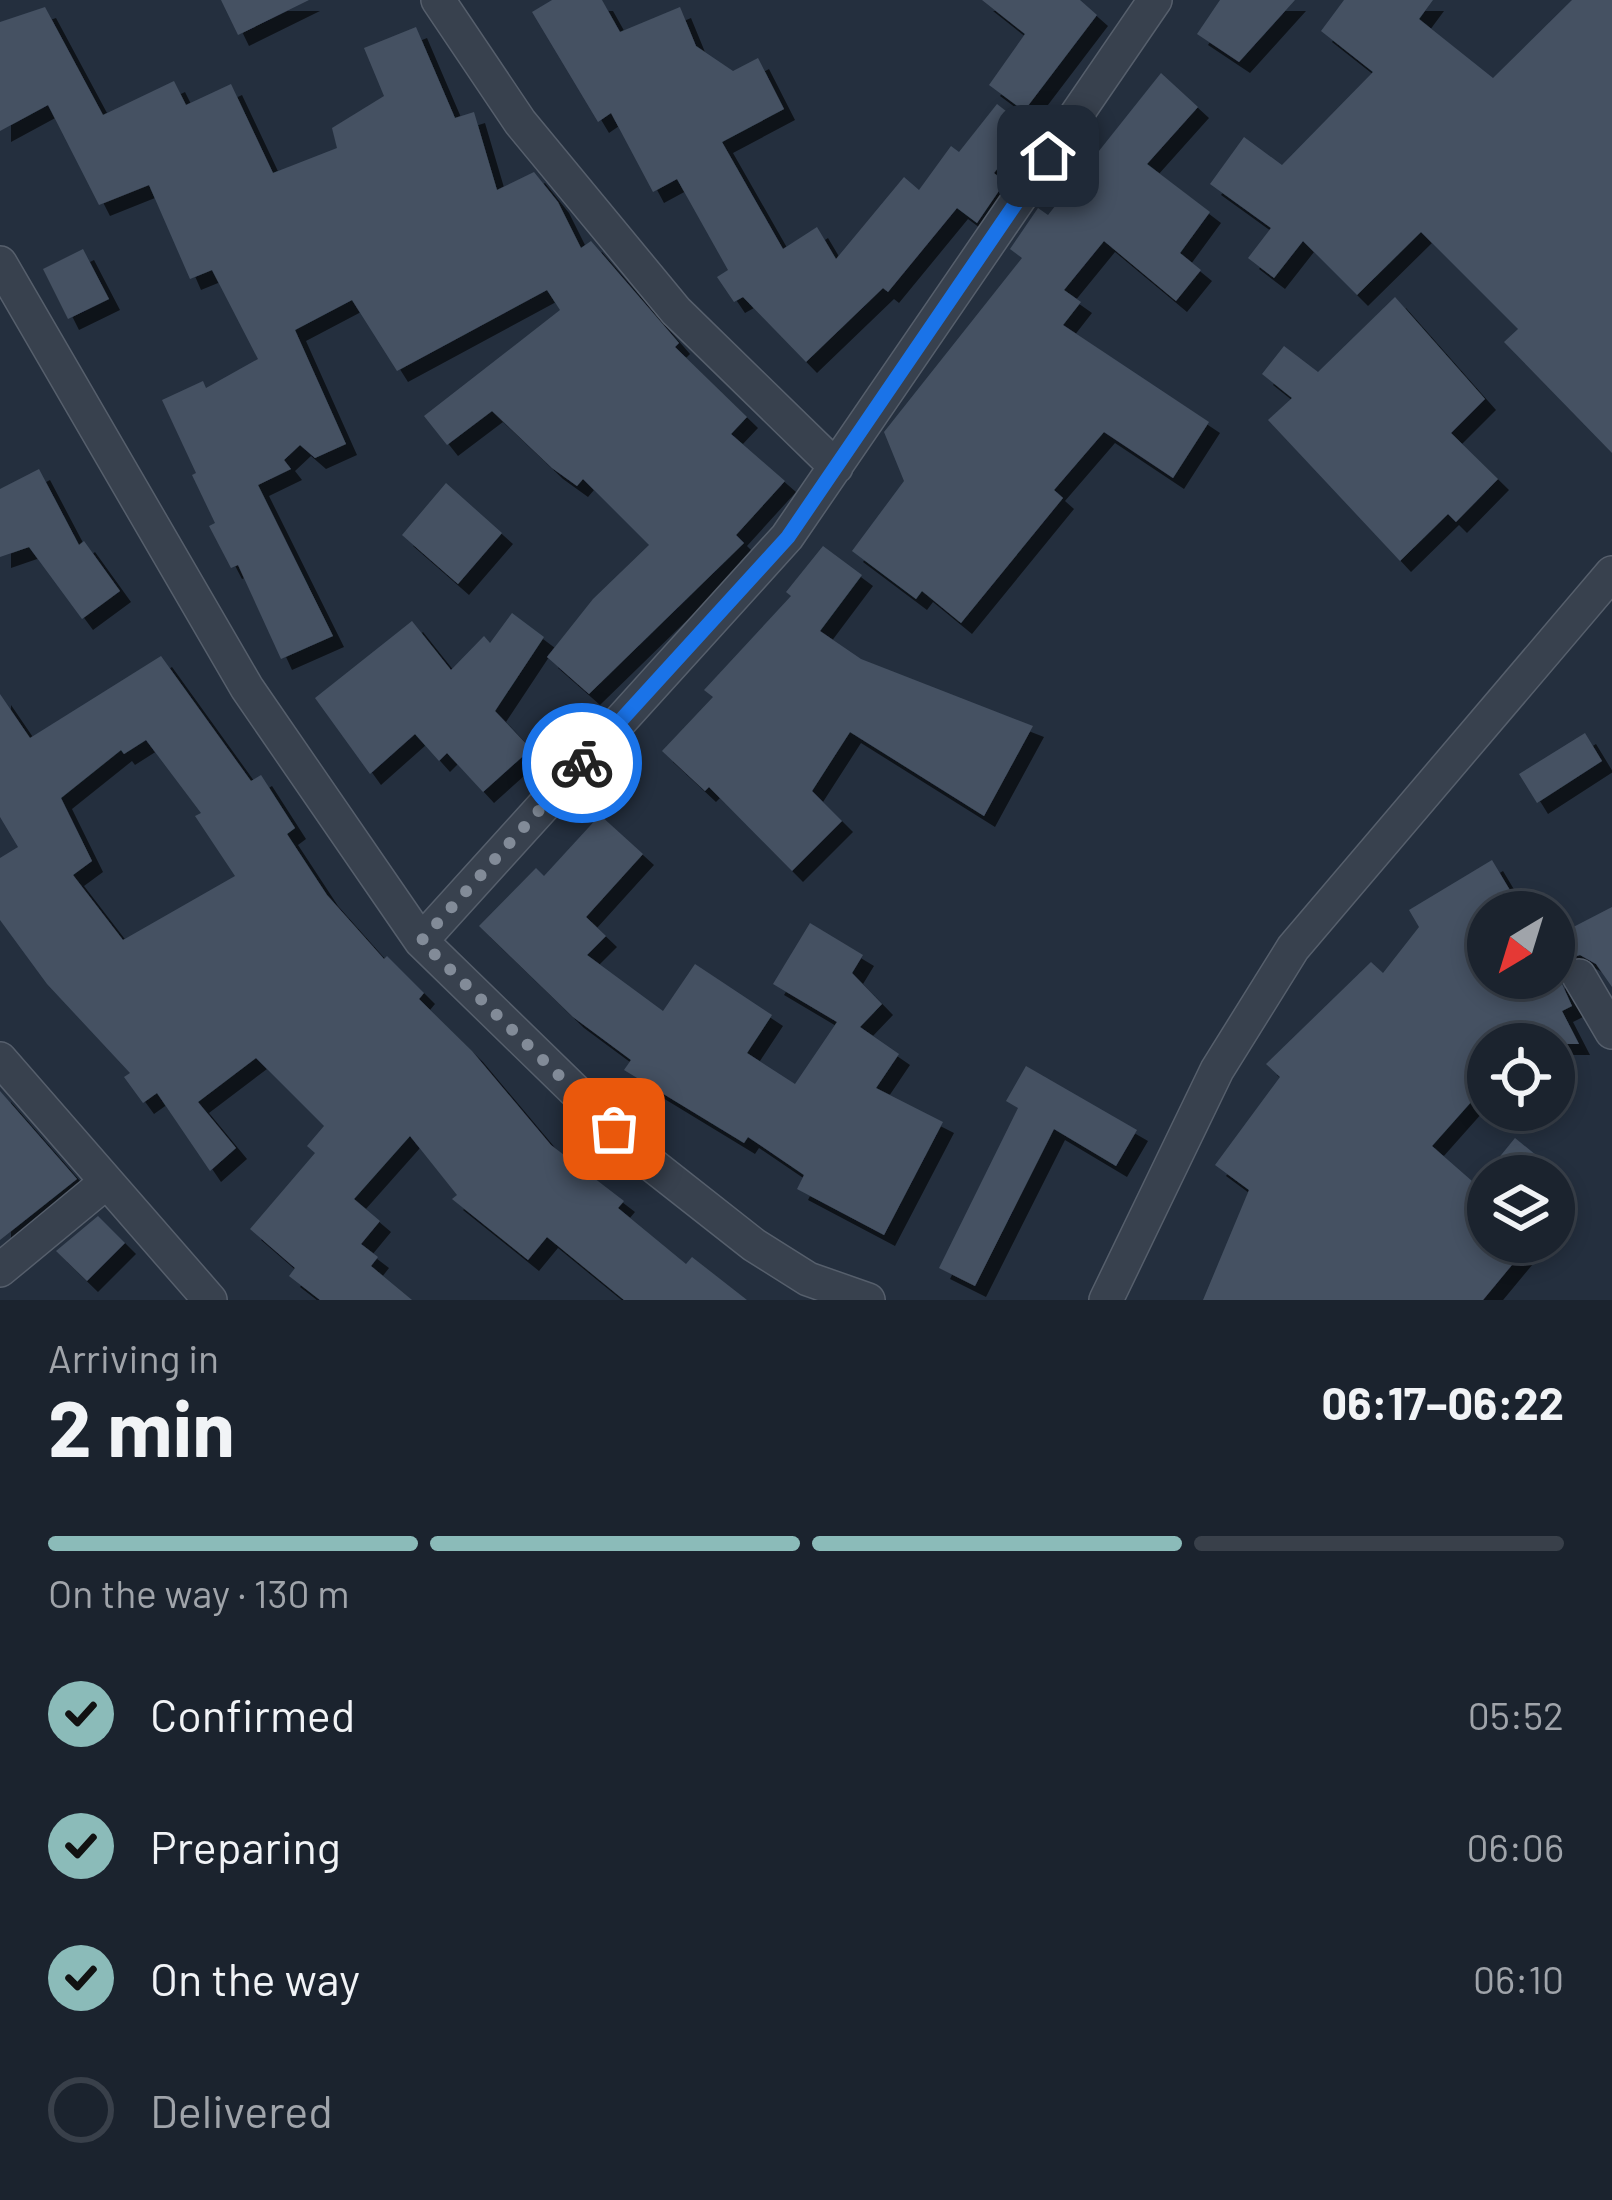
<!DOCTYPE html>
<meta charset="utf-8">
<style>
:root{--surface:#1b232e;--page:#242b36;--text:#f1f3f6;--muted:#a0a4aa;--line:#39404a;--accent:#8bbbb9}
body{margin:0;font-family:Barlow,sans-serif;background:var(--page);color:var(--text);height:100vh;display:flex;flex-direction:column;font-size:45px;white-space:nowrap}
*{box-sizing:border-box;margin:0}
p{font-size:39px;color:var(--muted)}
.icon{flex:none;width:66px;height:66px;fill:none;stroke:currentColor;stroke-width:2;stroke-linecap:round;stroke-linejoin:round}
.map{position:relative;height:1300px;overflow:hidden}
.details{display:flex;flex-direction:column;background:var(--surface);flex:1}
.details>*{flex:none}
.needle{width:78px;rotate:218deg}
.buttons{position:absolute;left:1467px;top:891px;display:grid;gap:24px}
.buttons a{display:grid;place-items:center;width:108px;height:108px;border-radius:50%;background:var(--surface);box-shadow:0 6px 18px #0003,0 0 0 3px var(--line);font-size:60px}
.pin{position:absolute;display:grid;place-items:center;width:102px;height:102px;color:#fff;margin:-51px;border-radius:24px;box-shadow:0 6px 18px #0006}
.courier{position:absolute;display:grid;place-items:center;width:120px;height:120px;margin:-60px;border:9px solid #1a73e8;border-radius:50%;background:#fff;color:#222;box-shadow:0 3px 15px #0007}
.headline em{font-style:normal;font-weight:700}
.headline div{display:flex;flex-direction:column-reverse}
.headline{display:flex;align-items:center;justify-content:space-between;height:204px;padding:0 48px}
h1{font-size:78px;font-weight:700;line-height:90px}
.bar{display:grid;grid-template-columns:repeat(4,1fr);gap:18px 12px;align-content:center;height:144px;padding:0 48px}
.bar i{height:15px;border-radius:9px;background:var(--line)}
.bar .selected{background:var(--accent)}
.bar p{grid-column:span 4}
ol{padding:0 48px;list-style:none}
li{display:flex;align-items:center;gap:36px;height:132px}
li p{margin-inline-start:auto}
li .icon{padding:12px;border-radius:50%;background:var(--accent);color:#111;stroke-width:4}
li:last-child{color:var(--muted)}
li i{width:66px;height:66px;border:6px solid var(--line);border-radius:50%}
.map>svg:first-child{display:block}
.building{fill:#455162;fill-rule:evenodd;filter:url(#shadow)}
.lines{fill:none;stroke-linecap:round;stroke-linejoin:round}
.minor-casing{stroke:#565f6c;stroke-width:36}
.minor{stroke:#38414e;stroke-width:33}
.done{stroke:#828b98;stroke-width:12;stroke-dasharray:0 21.6}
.route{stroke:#1a73e8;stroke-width:15}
</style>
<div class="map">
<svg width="1612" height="1300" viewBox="0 0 1612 1300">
<defs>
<filter id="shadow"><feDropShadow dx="11" dy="11" stdDeviation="0" flood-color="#0009"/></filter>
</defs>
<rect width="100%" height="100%" fill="#242f3e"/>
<!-- building -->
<path class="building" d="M 221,0 L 309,0 L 238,35 Z
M 552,0 L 602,0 L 620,32 L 680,7 L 696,46 L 733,71 L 758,58 L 784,109 L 722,142 L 783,249 L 817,227 L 836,259 L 904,177 L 919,190 L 951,146 L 959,152 L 997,104 L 1029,129 L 994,173 L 1005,182 L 977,223 L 957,208 L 888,292 L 883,288 L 806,362 L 743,297 L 734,302 L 717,277 L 728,270 L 677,179 L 653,192 L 611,113 L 598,122 L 532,12 Z
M 982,0 L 1080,0 L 1097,15 L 1024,111 L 989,85 L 1025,34 Z
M 1220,0 L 1295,0 L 1239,62 L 1197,34 Z
M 1344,0 L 1433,0 L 1419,19 L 1493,78 L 1572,0 L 1612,0 L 1612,453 L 1504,342 L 1518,329 L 1421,232 L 1357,295 L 1303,241 L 1274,278 L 1248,258 L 1271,228 L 1210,184 L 1244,137 L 1282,165 L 1373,72 L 1321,31 Z
M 45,7 L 103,115 L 174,81 L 186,105 L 231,84 L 273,173 L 337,148 L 332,128 L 384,96 L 364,48 L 416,27 L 455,118 L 474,112 L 497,190 L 534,172 L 558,202 L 581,248 L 591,241 L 679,343 L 675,347 L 747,417 L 731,434 L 785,481 L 736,535 L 744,543 L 589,694 L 547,657 L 593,599 L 649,545 L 583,479 L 577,486 L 552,468 L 492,411 L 447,445 L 424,416 L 560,310 L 547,290 L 397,371 L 352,300 L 295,330 L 346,444 L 315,458 L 300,445 L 284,460 L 291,469 L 258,485 L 333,636 L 281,659 L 238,565 L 231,568 L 209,526 L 215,523 L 192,475 L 196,473 L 162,400 L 203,381 L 206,388 L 258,359 L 212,270 L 190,279 L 149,185 L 99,205 L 48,105 L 0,131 L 0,22 Z
M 1161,73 L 1198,107 L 1147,164 L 1210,212 L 1180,253 L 1201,270 L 1176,301 L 1104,241 L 1064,290 L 1081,302 L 1063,325 L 1209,422 L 1173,478 L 1104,432 L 1054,490 L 1063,498 L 961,623 L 922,591 L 916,599 L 852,551 L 904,481 L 884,432 L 1022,258 L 1010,249 L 1038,208 L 1048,215 Z
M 83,249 L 109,299 L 68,319 L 43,269 Z
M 1395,297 L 1485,399 L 1451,433 L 1498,479 L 1456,522 L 1448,514 L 1400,561 L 1268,420 L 1292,398 L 1262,374 L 1284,346 L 1318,372 Z
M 39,469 L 79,545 L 84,541 L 120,591 L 82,619 L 29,547 L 0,557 L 0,489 Z
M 446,483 L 502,533 L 458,584 L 402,535 Z
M 823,546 L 862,575 L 820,631 L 861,659 L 1033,726 L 984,816 L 850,732 L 812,791 L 842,821 L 792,871 L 709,787 L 705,791 L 662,751 L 713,697 L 704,690 L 791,596 L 786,592 Z
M 512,613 L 544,637 L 495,711 L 531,749 L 483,792 L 447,753 L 439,761 L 415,734 L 370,774 L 315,698 L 412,621 L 451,670 L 484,636 L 490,643 Z
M 161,656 L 251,781 L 261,775 L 295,828 L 287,834 L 327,895 L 384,959 L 387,956 L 424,993 L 419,999 L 472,1051 L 551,1145 L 624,1201 L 618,1208 L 686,1264 L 692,1257 L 747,1300 L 624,1300 L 547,1237 L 528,1260 L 452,1199 L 457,1195 L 410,1136 L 354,1199 L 380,1221 L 361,1244 L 378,1257 L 371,1266 L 412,1300 L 320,1300 L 289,1276 L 295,1268 L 250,1229 L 315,1153 L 307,1146 L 324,1126 L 256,1058 L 198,1102 L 236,1148 L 210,1171 L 157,1093 L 143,1103 L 124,1077 L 130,1073 L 47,984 L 0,920 L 0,858 L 18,847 L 0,817 L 0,694 L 30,738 ZM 146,740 L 201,813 L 195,816 L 235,876 L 123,940 L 73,875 L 92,861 L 61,798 L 121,750 L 124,754 Z
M 1585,733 L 1602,761 L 1537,803 L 1519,774 Z
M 600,815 L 643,854 L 586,917 L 606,936 L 587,955 L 663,1011 L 695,964 L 772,1015 L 747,1053 L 795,1084 L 837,1022 L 773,984 L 810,923 L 863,955 L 852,973 L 882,1004 L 860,1027 L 899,1054 L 876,1088 L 943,1122 L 884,1235 L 797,1189 L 804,1175 L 748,1137 L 744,1143 L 624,1070 L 631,1060 L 573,1017 L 479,926 L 536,868 L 544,876 Z
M 1492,860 L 1523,912 L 1488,912 L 1488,978 L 1554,978 L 1554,937 L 1612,907 L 1612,987 L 1596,964 L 1580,955 L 1567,959 L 1558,975 L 1572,1006 L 1562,1011 L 1579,1044 L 1488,1044 L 1488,1083 L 1432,1146 L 1488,1195 L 1488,1242 L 1531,1242 L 1483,1300 L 1203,1300 L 1249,1190 L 1215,1165 L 1280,1077 L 1266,1064 L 1371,962 L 1383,973 L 1419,927 L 1409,910 Z
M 1026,1066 L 1137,1130 L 1116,1166 L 1054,1129 L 975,1286 L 939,1268 L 1018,1108 L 1006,1101 Z
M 0,1091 L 77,1179 L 0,1240 Z
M 1515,1138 L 1562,1176 L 1484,1176 Z
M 98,1216 L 125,1243 L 87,1281 L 56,1251 Z"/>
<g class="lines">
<defs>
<path id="minor" d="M 438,0 L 520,122 L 676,311 L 836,467
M 0,263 L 247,688 L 421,941 L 646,1160 L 754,1245 L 808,1279 L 868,1300
M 421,941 L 787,537 L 1155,0
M 1579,976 L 1612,1032
M 0,1059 L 210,1300
M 0,1270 L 104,1184
M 1106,1300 L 1217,1070 L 1293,948 L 1612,573"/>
</defs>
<!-- minor casing -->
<use href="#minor" class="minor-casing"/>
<!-- minor -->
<use href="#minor" class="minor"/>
</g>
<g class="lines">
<!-- done -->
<path class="done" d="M 582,763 L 421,941 L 614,1129"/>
<!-- route -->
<path class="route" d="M 582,763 L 788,537 L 1048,156"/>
</g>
</svg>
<div class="buttons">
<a><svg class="needle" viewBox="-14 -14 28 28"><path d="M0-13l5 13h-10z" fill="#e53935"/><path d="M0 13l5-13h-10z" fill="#a0a4aa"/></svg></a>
<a><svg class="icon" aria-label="locate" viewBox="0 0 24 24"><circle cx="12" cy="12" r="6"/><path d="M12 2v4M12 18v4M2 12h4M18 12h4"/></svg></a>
<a><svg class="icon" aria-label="layers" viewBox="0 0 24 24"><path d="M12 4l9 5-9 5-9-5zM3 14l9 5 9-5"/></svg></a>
</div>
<div class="pin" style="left:614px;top:1129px;background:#ea580c"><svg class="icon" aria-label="bag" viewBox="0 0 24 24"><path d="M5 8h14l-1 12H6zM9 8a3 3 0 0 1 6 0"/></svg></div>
<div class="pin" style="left:1048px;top:156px;background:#1f2937"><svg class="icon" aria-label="home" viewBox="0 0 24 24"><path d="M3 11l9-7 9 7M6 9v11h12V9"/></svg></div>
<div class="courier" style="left:582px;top:763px"><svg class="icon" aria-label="bike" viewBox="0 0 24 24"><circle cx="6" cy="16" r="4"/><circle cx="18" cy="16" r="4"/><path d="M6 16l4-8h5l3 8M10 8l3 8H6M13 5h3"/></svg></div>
</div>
<section class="details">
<div class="headline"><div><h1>2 min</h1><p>Arriving in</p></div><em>06:17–06:22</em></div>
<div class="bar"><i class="selected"></i><i class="selected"></i><i class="selected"></i><i></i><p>On the way · 130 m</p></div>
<ol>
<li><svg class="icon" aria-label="check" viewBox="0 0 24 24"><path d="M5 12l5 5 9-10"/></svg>Confirmed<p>05:52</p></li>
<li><svg class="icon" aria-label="check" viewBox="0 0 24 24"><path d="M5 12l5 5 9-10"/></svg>Preparing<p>06:06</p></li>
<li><svg class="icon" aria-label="check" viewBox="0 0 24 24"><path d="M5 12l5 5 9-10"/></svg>On the way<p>06:10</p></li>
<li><i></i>Delivered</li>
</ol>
</section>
